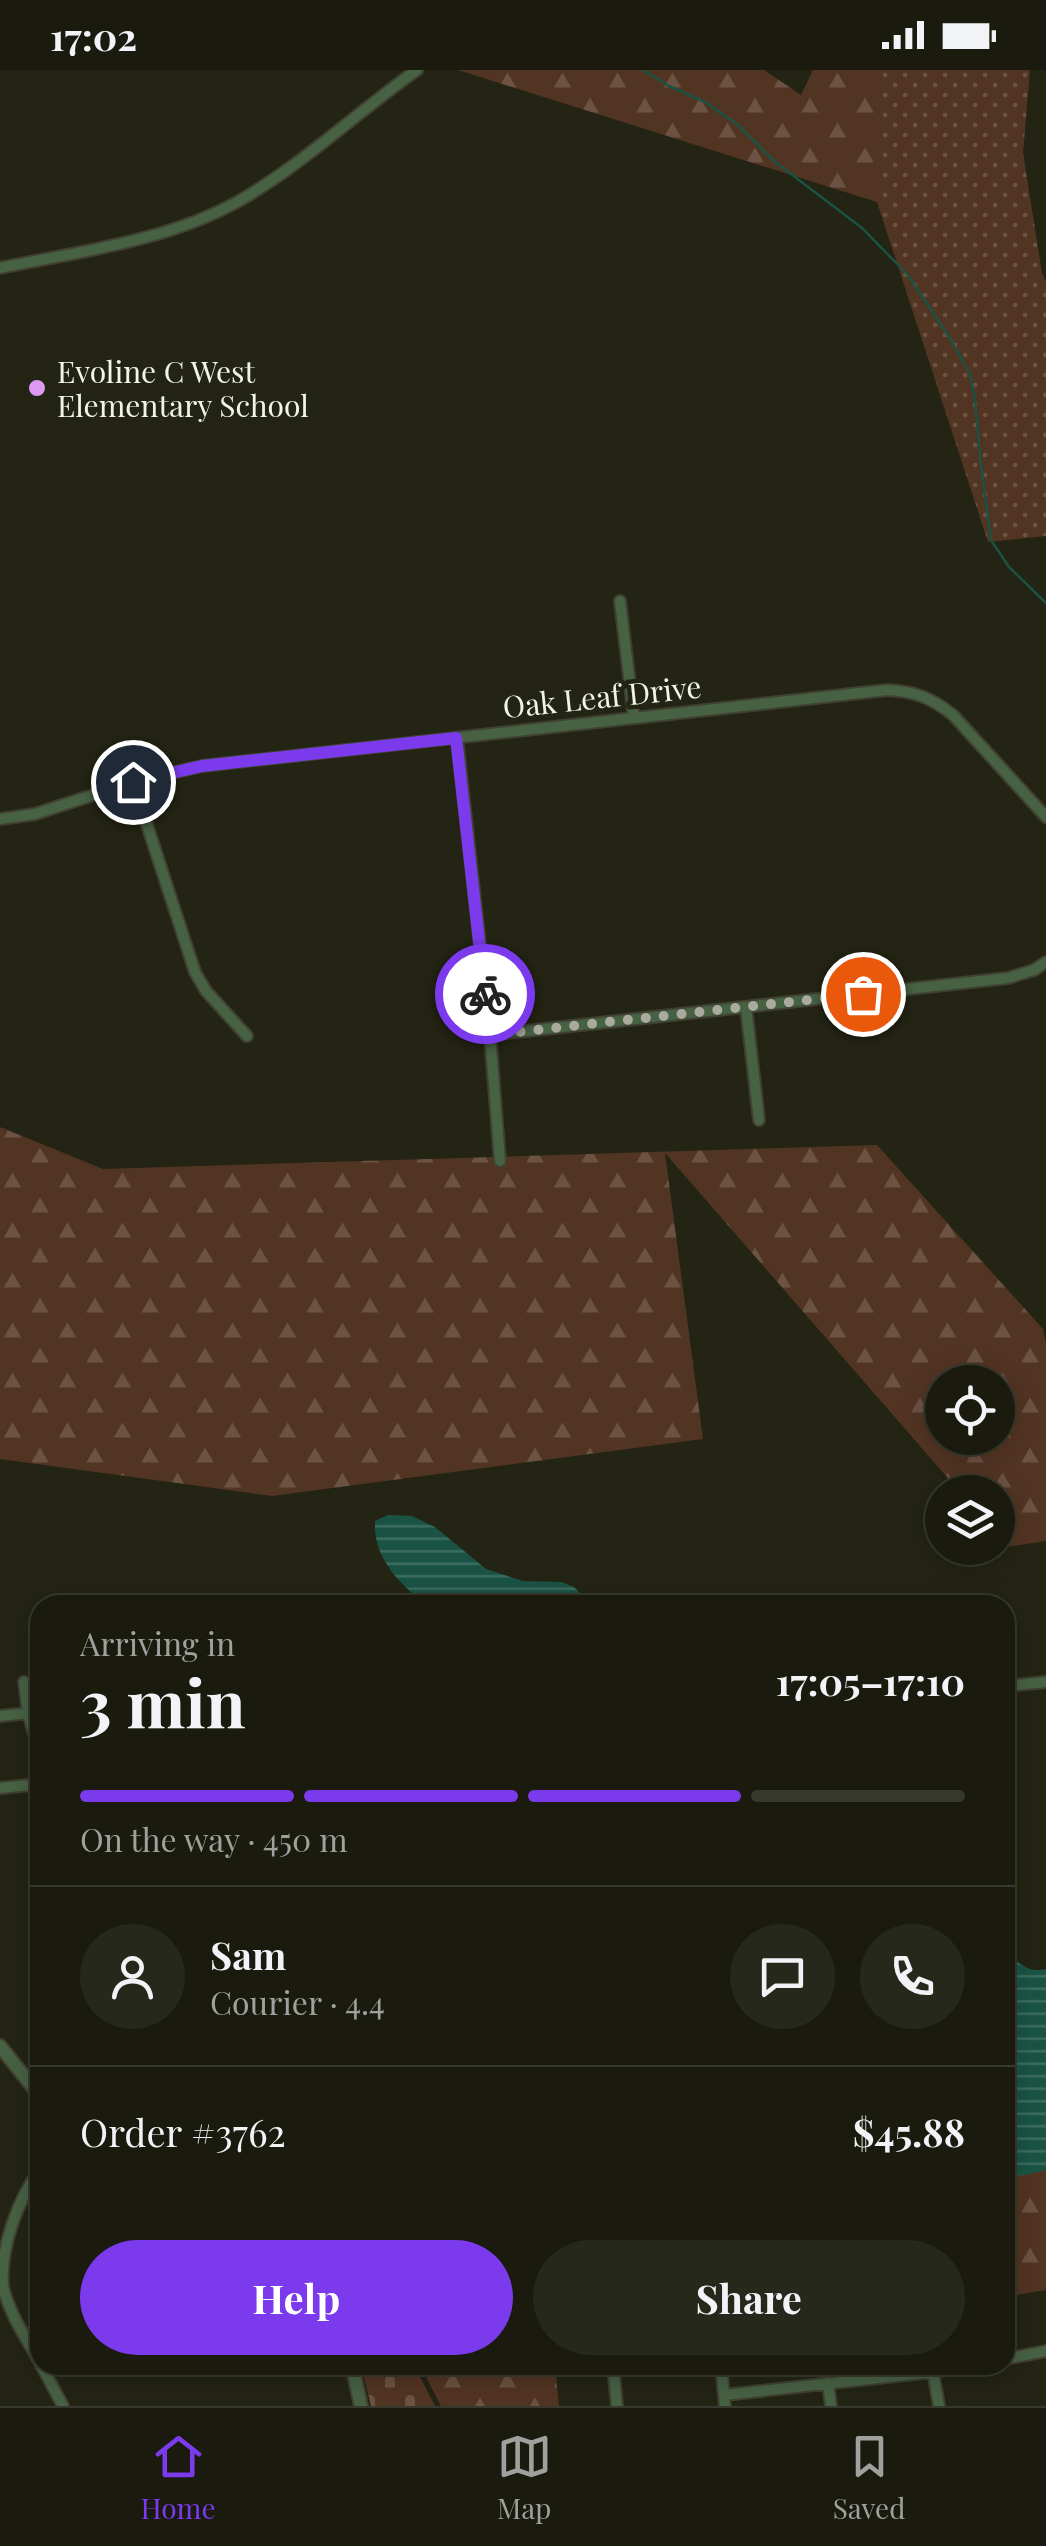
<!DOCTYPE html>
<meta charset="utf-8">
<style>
:root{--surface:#1a1b0e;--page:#27281c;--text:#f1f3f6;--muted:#9fa19e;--line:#38392e;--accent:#7c3aed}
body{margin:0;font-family:"Playfair Display",serif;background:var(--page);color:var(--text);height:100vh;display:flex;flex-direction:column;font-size:38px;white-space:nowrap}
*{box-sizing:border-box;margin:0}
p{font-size:32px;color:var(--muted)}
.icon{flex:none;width:55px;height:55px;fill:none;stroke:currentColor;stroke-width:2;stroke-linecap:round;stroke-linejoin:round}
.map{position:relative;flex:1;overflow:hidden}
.side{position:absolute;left:30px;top:1525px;width:985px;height:780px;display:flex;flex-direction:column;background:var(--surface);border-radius:30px;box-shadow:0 5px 25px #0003,0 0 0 2px var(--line)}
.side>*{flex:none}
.fabs{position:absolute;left:925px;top:1295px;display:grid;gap:20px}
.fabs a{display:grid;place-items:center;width:90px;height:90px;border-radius:50%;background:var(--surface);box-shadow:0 5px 25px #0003,0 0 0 2px var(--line);font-size:50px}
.pin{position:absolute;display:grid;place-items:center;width:85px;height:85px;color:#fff;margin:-42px;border:5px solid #fff;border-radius:50%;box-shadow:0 2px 10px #0007}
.courier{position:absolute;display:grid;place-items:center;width:100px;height:100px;margin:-50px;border:8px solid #7c3aed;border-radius:50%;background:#fff;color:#222;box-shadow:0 2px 12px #0007}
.overview em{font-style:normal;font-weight:700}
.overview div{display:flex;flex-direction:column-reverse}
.overview{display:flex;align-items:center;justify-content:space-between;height:170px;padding:0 50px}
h1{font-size:65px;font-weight:700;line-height:75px}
.bar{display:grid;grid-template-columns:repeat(4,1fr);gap:15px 10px;align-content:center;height:120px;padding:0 50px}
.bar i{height:12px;border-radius:8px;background:var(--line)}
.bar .on{background:var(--accent)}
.bar p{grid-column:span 4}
.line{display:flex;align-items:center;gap:25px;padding:0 50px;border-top:2px solid var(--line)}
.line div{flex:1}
.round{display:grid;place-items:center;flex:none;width:105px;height:105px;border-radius:52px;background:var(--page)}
.button{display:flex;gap:20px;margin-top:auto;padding:20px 50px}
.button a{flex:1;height:115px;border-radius:60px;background:var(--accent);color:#fff;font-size:40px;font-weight:700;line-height:115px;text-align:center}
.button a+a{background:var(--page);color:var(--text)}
.status{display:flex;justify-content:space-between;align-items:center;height:70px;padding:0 50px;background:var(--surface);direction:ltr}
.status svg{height:28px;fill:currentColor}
.tabs{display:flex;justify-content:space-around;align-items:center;height:140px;border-top:2px solid var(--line);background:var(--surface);font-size:28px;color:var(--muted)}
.tabs a{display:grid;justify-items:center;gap:5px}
.tabs .on{color:var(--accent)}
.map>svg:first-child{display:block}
.grass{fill:url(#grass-dots)}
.forest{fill:url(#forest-firs);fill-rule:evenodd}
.cemetery{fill:url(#cemetery-stones)}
.water{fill:url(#water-rules)}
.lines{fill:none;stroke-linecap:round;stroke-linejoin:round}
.stream{stroke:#1a5344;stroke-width:2.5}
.minor-casing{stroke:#404131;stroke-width:14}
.tertiary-casing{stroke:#404131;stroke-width:16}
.minor{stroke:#476143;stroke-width:10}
.tertiary{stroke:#476143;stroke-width:12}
.done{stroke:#aaab9e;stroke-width:10;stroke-dasharray:0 18}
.route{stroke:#7c3aed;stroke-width:12}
.poi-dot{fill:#dd99f4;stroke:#232413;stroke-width:4}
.labels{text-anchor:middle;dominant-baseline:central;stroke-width:9;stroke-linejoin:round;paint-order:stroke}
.poi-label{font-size:30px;fill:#f3f4e9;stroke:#232413;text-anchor:start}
.street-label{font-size:30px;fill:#f3f4e9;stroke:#232413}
</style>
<div class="status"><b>17:02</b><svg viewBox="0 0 49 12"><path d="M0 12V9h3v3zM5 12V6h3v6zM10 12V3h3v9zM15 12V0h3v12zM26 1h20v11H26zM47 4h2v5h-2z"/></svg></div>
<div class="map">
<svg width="1046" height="2336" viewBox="0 0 1046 2336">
<defs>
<pattern id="grass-dots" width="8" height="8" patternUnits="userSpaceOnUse" patternTransform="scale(2.5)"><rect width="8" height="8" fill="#523423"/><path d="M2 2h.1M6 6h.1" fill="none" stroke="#6b5243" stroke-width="1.8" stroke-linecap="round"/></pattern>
<pattern id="forest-firs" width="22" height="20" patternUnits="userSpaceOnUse" patternTransform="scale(2.5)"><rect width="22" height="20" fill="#523423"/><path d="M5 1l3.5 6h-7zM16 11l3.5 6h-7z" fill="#6b5243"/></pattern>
<pattern id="cemetery-stones" width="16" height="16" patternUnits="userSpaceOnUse" patternTransform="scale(2.5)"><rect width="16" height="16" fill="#523423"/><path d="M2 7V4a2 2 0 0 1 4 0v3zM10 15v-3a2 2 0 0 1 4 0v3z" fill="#6b5243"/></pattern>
<pattern id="water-rules" width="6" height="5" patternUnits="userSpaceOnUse" patternTransform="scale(2.5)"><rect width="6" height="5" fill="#1a5344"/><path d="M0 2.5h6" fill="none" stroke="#3c6c5f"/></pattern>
</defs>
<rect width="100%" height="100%" fill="#232413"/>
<!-- grass -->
<path class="grass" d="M 877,0 L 1030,0 L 1023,83 L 1042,203 L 1046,212 L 1046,466 L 988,472 L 877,132 Z"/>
<!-- forest -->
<path class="forest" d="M 458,0 L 764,0 L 801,25 L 813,0 L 877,0 L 877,132 Z
M 0,1057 L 103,1099 L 877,1075 L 1043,1259 L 1046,1273 L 1046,1471 L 1007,1477 L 998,1466 L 998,1422 L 960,1422 L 665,1083 L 703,1369 L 272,1426 L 0,1389 ZM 942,1312 L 998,1312 L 998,1368 L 942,1368 Z
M 1046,2097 L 1046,2220 L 1005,2227 L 1005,2101 Z
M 420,2295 L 555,2295 L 559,2336 L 441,2336 Z"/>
<!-- cemetery -->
<path class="cemetery" d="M 361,2295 L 414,2295 L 435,2336 L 371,2336 Z"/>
<!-- water -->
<path class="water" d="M 388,1445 L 412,1446 L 435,1457 L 486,1499 L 523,1511 L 562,1512 L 574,1517 L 592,1535 L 425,1535 C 399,1512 373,1489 375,1451 Z
M 1005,1888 C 1023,1890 1024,1904 1046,1899 L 1046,2100 L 1025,2105 L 1005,2106 L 1005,2053 L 1008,2051 L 1005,2048 Z"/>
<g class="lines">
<!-- stream -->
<path class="stream" d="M 643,0 L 669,16 L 705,32 L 737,54 L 774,91 L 862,158 L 908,205 L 951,270 L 970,304 L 975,330 L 981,396 L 991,470 L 1009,497 L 1046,533"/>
<defs>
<path id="minor" d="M 0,198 C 77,182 167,171 237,132 C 301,96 356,43 417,0
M 620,531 L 634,648
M 457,668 L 490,965 L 500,1091
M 133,712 L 195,902 L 206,921 L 247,966
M 0,749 L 35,744 L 133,712 L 202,696 L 887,620 C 914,621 932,628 953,645 L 1046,747
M 746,937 L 759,1050
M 490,965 L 1008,908 L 1034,900 L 1046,892
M 24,1612 L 28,1643 L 40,1684
M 1005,1616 L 1046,1612
M 0,1646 L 28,1643
M 0,1718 L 40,1714
M 40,2099 C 18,2130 0,2177 3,2216 C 9,2244 27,2269 40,2293
M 1005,2289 L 1046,2281
M 41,2295 L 63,2336
M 613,2295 L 617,2336
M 721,2295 L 725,2336
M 933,2302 L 939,2336
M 828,2313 L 831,2336
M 724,2325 L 933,2302 L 971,2295"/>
<path id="tertiary" d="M 0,1976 L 40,2026
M 352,2295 L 361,2336"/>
</defs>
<!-- minor casing -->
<use href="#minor" class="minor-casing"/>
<!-- tertiary casing -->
<use href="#tertiary" class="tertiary-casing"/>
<!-- minor -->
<use href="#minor" class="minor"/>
<!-- tertiary -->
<use href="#tertiary" class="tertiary"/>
</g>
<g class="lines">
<!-- done -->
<path class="done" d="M 485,924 L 490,965 L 863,924"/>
<!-- route -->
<path class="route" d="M 133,712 L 202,696 L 456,668 L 485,924"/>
</g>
<!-- markers -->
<circle class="poi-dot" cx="37" cy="318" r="10"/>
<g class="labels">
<!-- poi labels -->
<g class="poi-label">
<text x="57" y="301">Evoline C West<tspan x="57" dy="34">Elementary School</tspan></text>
</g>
<!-- street labels -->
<g class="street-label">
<text transform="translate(602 626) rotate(-6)">Oak Leaf Drive</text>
</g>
</g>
</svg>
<div class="fabs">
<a><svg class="icon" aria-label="locate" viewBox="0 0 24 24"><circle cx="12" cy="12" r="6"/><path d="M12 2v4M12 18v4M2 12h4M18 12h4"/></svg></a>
<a><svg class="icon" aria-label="layers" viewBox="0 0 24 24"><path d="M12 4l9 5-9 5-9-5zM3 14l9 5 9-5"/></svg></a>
</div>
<div class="pin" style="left:863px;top:924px;background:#ea580c"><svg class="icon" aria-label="bag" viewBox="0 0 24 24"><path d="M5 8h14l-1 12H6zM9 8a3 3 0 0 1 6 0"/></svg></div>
<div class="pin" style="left:133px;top:712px;background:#1f2937"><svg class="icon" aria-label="home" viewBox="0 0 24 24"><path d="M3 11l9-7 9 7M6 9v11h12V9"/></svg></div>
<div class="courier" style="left:485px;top:924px"><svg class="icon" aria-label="bike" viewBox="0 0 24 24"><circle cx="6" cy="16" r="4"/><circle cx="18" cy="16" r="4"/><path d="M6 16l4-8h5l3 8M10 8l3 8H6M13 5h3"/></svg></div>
<section class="side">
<div class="overview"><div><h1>3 min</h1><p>Arriving in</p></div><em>17:05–17:10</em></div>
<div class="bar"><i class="on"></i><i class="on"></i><i class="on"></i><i></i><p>On the way · 450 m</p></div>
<div class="line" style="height:180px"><a class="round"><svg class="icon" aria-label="person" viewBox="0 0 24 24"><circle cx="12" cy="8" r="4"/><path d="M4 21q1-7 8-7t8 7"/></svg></a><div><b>Sam</b><p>Courier · 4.4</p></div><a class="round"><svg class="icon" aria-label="chat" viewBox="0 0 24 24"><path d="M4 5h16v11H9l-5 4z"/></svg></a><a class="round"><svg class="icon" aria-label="phone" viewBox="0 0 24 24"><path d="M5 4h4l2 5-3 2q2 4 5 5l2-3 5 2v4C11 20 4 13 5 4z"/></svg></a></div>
<div class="line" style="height:130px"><div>Order #3762</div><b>$45.88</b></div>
<div class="button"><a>Help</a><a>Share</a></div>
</section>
</div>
<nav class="tabs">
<a class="on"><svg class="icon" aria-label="home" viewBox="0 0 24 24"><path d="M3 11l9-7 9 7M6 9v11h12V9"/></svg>Home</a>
<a><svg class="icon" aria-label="map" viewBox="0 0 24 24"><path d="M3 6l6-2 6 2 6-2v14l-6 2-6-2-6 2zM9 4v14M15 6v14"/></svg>Map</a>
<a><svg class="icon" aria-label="saved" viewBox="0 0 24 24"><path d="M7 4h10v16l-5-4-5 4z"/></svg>Saved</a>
</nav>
